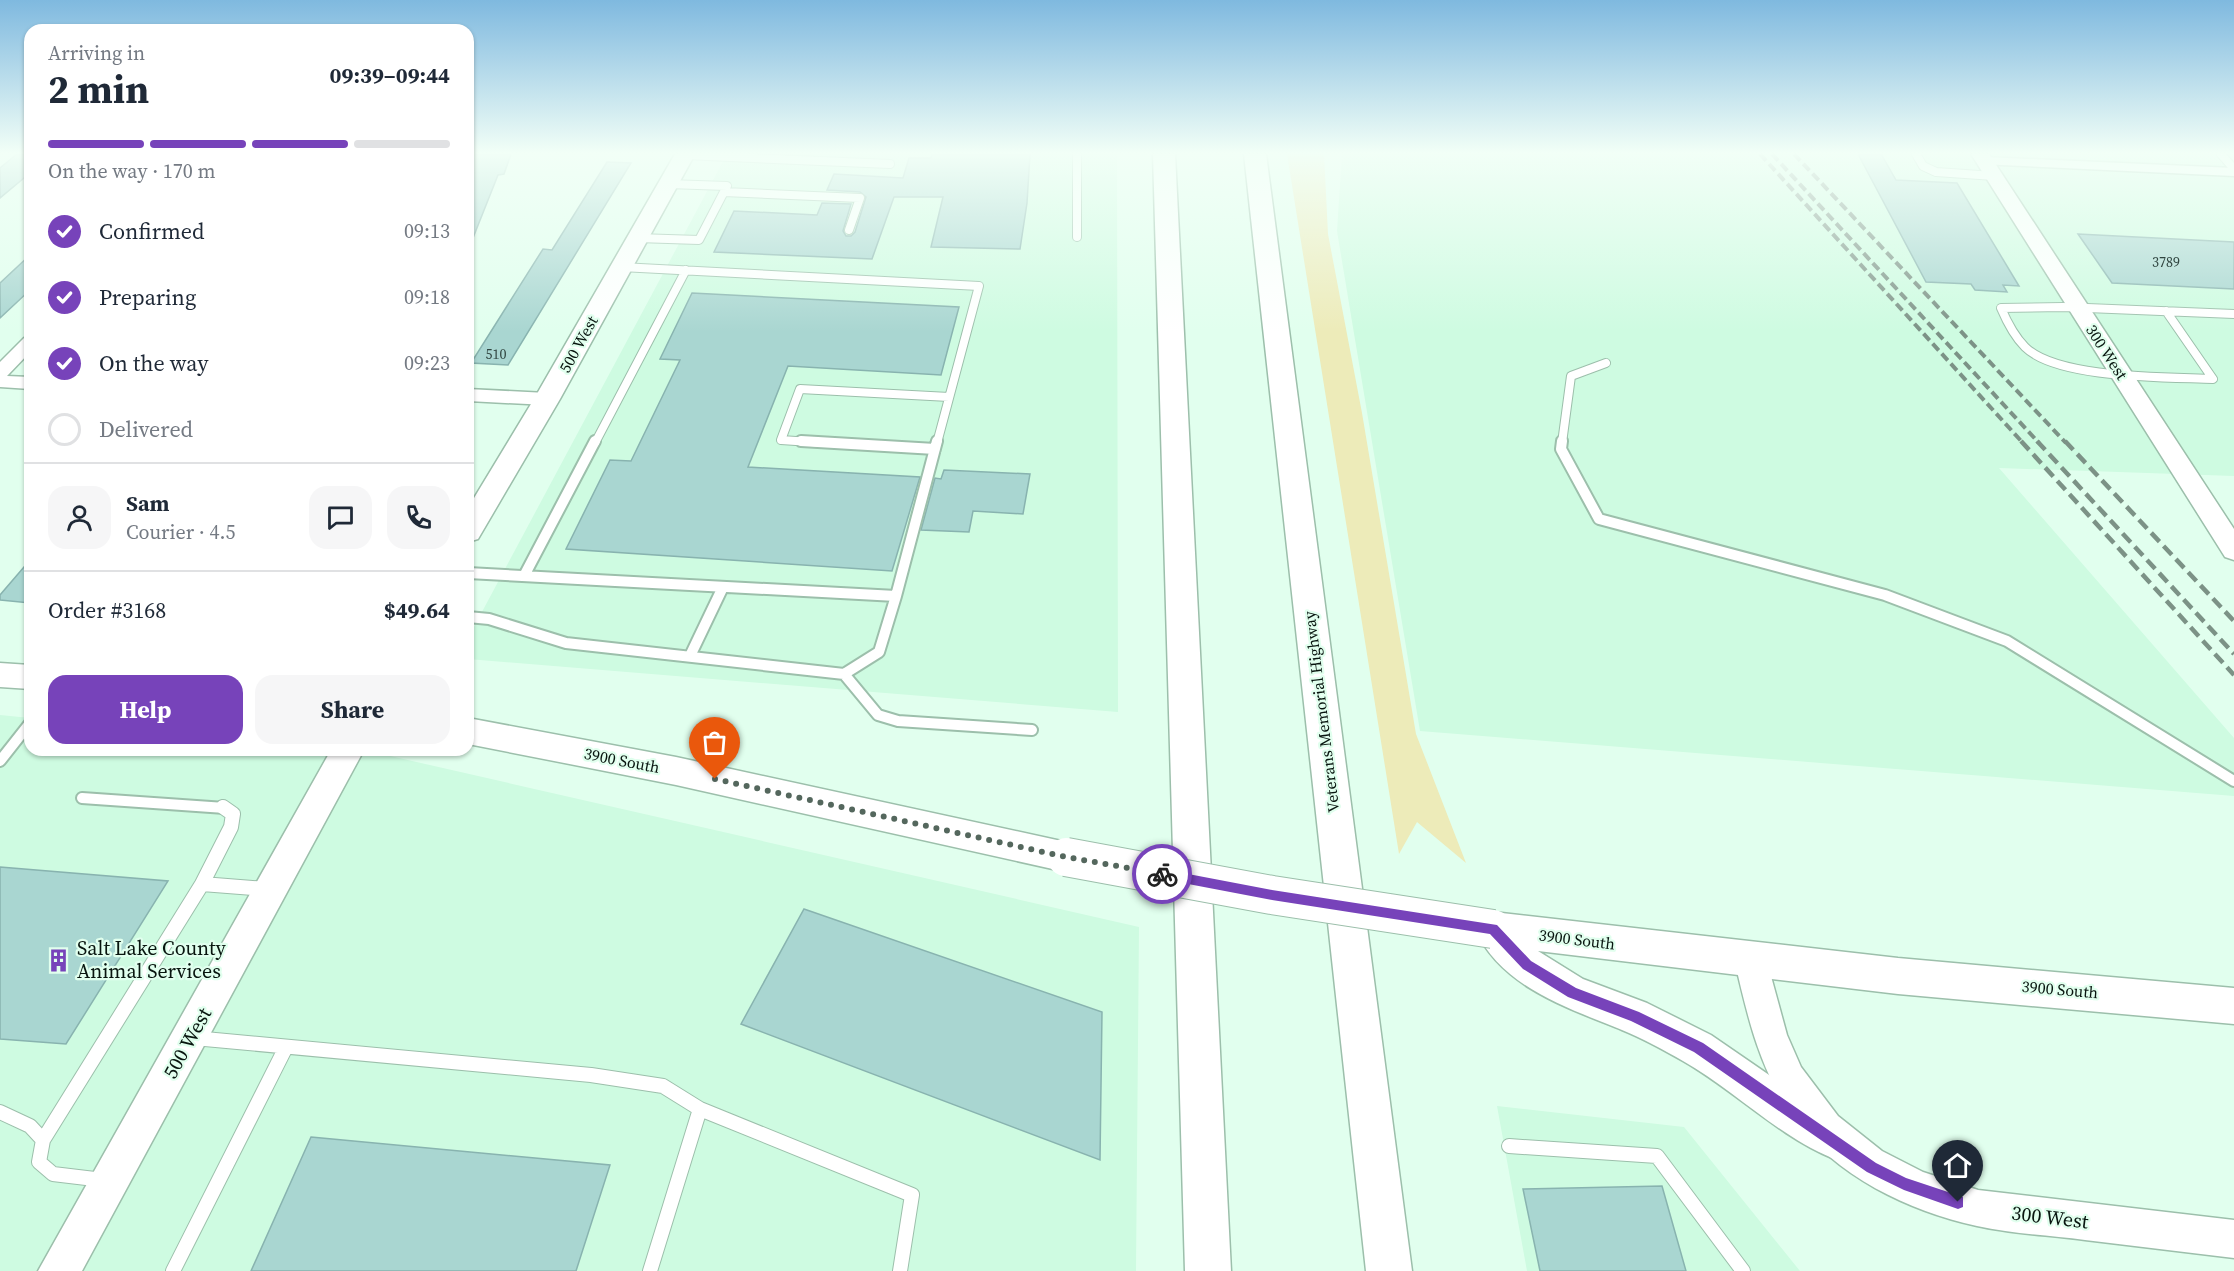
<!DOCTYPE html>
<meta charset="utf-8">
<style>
:root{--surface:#fff;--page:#f6f6f7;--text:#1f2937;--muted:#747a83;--line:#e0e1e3;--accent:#7743ba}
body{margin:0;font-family:"Source Serif 4",serif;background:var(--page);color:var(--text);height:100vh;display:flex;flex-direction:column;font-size:22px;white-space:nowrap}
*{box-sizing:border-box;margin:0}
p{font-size:20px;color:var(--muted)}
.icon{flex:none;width:33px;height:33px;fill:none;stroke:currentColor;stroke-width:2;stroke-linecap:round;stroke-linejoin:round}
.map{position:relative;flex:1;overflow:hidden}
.drawer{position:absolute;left:24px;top:24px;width:450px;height:732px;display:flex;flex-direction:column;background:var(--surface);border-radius:18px;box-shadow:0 2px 4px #0004}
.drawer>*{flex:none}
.pin{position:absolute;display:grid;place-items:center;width:51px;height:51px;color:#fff;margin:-62px -26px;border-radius:50% 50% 50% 0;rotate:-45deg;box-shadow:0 0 6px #0007}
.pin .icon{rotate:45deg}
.courier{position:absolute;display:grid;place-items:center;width:60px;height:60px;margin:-30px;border:4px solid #7743ba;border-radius:50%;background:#fff;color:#222;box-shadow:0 2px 8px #0007}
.headline em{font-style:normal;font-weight:700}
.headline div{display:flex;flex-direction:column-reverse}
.headline{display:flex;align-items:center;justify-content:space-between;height:102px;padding:0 24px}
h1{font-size:39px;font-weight:700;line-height:45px}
.bar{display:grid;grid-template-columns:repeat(4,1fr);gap:9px 6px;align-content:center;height:72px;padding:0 24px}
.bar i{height:8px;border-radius:4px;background:var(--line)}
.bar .active{background:var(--accent)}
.bar p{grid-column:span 4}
.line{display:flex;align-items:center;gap:15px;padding:0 24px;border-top:2px solid var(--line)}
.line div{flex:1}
.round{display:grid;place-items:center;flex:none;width:63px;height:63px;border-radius:18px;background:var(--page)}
ol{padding:0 24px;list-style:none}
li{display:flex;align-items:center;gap:18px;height:66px}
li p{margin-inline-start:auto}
li .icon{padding:6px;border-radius:50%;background:var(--accent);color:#fff;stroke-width:4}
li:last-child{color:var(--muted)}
li i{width:33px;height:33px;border:3px solid var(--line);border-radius:50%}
.action{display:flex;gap:12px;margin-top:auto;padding:12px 24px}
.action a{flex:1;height:69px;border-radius:18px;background:var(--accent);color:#fff;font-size:24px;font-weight:700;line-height:69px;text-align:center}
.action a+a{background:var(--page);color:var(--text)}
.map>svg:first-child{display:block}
.built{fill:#cefbe1}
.green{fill:#edebb9}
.building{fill:#a9d6d1;stroke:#88b3af;stroke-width:1.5}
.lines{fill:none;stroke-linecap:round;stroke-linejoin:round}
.service-far2-casing{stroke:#9cbfab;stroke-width:10}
.service-far1-casing{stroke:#9cbfab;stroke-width:14}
.service-casing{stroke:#9cbfab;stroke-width:16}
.minor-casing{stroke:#9cbfab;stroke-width:3}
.tertiary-casing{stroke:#9cbfab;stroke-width:3}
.secondary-casing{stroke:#9cbfab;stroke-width:3}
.motorway-casing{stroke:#9cbfab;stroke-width:3}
.service-far2{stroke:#fff;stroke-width:8}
.service-far1{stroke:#fff;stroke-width:10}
.service{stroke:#fff;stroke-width:14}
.minor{fill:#fff;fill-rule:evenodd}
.tertiary{fill:#fff;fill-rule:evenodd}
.secondary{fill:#fff;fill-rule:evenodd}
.motorway{fill:#fff;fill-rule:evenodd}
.rail-far1{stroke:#7c9286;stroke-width:4;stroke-dasharray:9 4.5;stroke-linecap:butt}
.rail{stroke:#7c9286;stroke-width:4.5;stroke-dasharray:12 6;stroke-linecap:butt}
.secondary-bridge-casing{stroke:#9cbfab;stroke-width:40;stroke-linecap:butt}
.secondary-bridge{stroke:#fff;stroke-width:38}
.route{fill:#7743ba}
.done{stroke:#54675d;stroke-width:6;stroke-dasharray:0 10.8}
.labels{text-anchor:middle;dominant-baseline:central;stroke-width:4.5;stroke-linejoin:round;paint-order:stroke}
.number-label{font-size:14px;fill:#304540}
.street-label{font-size:16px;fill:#08150f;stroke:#e1ffee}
.near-poi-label{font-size:20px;fill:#08150f;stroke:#e1ffee;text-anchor:start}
.near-street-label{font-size:20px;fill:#08150f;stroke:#e1ffee}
</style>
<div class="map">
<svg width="2234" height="1271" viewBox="0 0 2234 1271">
<rect width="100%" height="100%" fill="#e1ffee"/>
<!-- built -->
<path class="built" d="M 727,154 L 1117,154 L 1118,712 L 468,659 L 468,638 Z
M 1342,154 L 2234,154 L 2234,476 L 1999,468 L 2234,738 L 2234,796 L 1420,731 L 1337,231 Z
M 0,715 L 30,718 L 30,750 L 364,750 L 1139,927 L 1136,1271 L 0,1271 Z
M 1497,1106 L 1684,1127 L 1800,1271 L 1527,1271 Z"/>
<!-- green -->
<path class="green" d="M 1287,154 L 1324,154 L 1328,234 L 1362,413 L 1416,734 L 1466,863 L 1417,822 L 1399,854 Z"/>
<!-- building -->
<path class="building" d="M 17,154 L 30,154 L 30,173 L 0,198 L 0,168 Z
M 468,154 L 511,154 L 504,174 L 498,175 L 469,248 Z
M 932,154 L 1030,154 L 1027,203 L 1020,249 L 931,247 L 943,197 L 894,197 L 872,259 L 714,252 L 734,211 L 817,215 L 822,203 L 851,204 L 843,231 L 846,236 L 851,236 L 855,232 L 866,197 L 860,192 L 827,190 L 834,174 L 903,178 L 909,158 L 931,158 Z
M 1858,154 L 1881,154 L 1896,180 L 1957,183 L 2019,286 L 2003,285 L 2007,292 L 1975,290 L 1971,284 L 1926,282 Z
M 607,162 L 631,163 L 508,365 L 471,363 L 543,249 L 552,250 Z
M 2078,234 L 2234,242 L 2234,289 L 2112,283 Z
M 30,255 L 30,290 L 0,318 L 0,283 Z
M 692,293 L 959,307 L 941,375 L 788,366 L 748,467 L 920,477 L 892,571 L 566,549 L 610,460 L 631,461 L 680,360 L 660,359 Z
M 944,470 L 1030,474 L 1023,514 L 973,511 L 969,532 L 921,530 L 935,478 L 941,479 Z
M 30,560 L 30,603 L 0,600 L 0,595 Z
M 0,867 L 168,881 L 66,1044 L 0,1039 Z
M 804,909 L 1102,1012 L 1100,1160 L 741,1024 Z
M 311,1137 L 610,1165 L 576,1271 L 251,1271 Z
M 1662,1186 L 1686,1271 L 1540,1271 L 1523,1189 Z"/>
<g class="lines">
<defs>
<path id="service-far2" d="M 1077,154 L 1077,237
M 1916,154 L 1923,166 L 1936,172 L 1994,176
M 2221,154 L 2234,169
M 685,155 L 890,164
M 724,192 L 860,198 L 849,230
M 637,238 L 699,240 L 727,186 L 668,184
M 621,267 L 979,286 L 937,443
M 2166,311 L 2213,379 C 2168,377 2057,379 2025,347 C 2014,336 2007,322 2001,308 L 2063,307 L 2234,314
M 595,443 L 686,270
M 826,443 L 781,440 L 800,389 L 949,397
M 1562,443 L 1571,376 L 1606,363"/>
<path id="service-far1" d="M 801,441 L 935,449
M 1562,441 L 1561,449 L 1599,519 L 1885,595 L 2007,641 L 2234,781
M 468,573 L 896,596 L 937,441
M 524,576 L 595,441
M 468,617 L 489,619 L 566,643 L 844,674 L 879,652 L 896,596
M 690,656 L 723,587
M 844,674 L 878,715 L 898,721 L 1032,730
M 0,761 L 30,723
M 82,798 L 225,808"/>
<path id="service" d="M 202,884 L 266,889
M 194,1038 L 591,1075 L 663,1086 L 700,1109 L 650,1271
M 700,1109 L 912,1195 L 900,1271
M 0,1112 L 30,1126 L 43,1140 L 39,1162 L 53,1174 L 103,1180
M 43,1140 L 202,884 L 231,827 L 233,814 L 223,807
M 1509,1146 L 1657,1156 L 1743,1271
M 173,1271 L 286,1047"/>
<path id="minor" d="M 1985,157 L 2234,168 L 2234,176 L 1980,164 L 1978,161 L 1980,158 Z
M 30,337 L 30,352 L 7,376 L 30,377 L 30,389 L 0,387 L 0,362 L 24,338 Z
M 468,389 L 547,393 L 556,399 L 547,405 L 468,401 Z"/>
<path id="tertiary" d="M 1971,154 L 1989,154 L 2234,529 L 2234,560 L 2225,557 Z
M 1750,942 L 1762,947 L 1766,958 L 1787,1035 L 1801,1067 L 1838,1116 L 1882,1151 L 1923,1172 L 1978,1190 L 2234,1220 L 2234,1258 C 2184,1252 2135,1246 2085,1240 C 2050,1235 2012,1234 1977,1226 C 1909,1211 1835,1176 1794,1118 C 1759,1070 1747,1014 1734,958 L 1738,947 Z"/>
<path id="secondary" d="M 675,154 L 695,154 L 560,399 L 478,539 L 468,542 L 468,508 L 534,399 Z
M 0,663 L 30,665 L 30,689 L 0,687 Z
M 468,718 L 676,757 L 1066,842 L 1078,846 L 1083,857 L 1078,868 L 1066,872 L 676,785 L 468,744 Z
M 331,750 L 364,750 L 82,1271 L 38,1271 Z
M 1493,912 L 1898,958 L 2234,988 L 2234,1024 L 1898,994 L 1538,951 L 1583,979 L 1647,1003 L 1711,1035 L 1791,1090 L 1846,1124 L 1852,1138 L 1846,1152 L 1832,1158 C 1777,1135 1734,1090 1683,1061 C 1664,1050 1642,1038 1622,1030 C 1568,1008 1501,987 1475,929 L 1480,917 Z"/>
<path id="motorway" d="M 1153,154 L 1175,154 L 1231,1271 L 1185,1271 Z
M 1244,154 L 1266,154 L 1412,1271 L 1366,1271 Z"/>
</defs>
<!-- service-far2 casing -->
<use href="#service-far2" class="service-far2-casing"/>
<!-- service-far1 casing -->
<use href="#service-far1" class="service-far1-casing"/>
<!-- service casing -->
<use href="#service" class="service-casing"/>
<!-- minor casing -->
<use href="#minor" class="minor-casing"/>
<!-- tertiary casing -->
<use href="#tertiary" class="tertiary-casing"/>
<!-- secondary casing -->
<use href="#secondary" class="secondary-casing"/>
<!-- motorway casing -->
<use href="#motorway" class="motorway-casing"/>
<!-- service-far2 -->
<use href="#service-far2" class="service-far2"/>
<!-- service-far1 -->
<use href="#service-far1" class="service-far1"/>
<!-- service -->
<use href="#service" class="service"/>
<!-- minor -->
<use href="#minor" class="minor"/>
<!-- tertiary -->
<use href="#tertiary" class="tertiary"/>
<!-- secondary -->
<use href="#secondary" class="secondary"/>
<!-- motorway -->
<use href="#motorway" class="motorway"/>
<!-- rail-far1 -->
<path class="rail-far1" d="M 1760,154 L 2023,443
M 1772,154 L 2039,443
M 1794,154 L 2066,443"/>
<!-- rail -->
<path class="rail" d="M 2021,441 L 2234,675
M 2037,441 L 2234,654
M 2065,441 L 2234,621"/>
<defs>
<path id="secondary-bridge" d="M 1066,857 L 1272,895 L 1493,929"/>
</defs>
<!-- secondary-bridge casing -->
<use href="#secondary-bridge" class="secondary-bridge-casing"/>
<!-- secondary-bridge -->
<use href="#secondary-bridge" class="secondary-bridge"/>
</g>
<!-- sky -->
<linearGradient id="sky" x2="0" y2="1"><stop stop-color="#7fb9df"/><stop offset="0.46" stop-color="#f2fff7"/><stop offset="1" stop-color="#f2fff7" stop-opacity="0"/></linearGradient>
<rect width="2234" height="332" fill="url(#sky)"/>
<!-- route -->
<path class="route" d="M 1162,869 L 1272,890 L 1497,925 L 1531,961 L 1576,988 L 1639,1012 L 1703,1043 L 1876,1163 L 1906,1178 L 1963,1197 L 1963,1207 L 1958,1209 L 1904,1190 L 1867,1172 L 1694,1052 L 1631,1021 L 1568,997 L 1523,969 L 1490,934 L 1272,900 L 1162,879 L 1156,874 Z"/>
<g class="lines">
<!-- done -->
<path class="done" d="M 715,779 L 1066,857 L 1162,874"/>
</g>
<!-- icons -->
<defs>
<symbol id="building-bare" viewBox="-9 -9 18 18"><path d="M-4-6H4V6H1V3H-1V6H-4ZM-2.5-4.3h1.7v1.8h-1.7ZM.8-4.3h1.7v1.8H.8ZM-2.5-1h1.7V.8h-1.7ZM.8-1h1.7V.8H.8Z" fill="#7743ba" stroke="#e1ffee" stroke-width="2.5" paint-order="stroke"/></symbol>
</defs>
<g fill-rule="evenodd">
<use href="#building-bare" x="42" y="944" width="33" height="33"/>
</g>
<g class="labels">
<!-- number labels -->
<g class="number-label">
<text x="2166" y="262">3789</text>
<text x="496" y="354">510</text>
</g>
<!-- street labels -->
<g class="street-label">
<text transform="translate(578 344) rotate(-61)">500 West</text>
<text transform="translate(2107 352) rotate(57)">300 West</text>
<text transform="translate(1321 712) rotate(-97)">Veterans Memorial Highway</text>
<text transform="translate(622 760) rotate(11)">3900 South</text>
<text transform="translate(1577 939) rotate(7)">3900 South</text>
<text transform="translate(2060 989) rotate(5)">3900 South</text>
</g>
<!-- near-poi labels -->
<g class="near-poi-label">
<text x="77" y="948">Salt Lake County<tspan x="77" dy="23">Animal Services</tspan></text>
</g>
<!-- near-street labels -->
<g class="near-street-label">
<text transform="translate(187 1043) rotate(-61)">500 West</text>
<text transform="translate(2050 1217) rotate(7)">300 West</text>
</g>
</g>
</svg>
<div class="pin" style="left:715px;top:779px;background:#ea580c"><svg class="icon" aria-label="bag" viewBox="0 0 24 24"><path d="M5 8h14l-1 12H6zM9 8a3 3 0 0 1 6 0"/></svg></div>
<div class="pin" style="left:1958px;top:1202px;background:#1f2937"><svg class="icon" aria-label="home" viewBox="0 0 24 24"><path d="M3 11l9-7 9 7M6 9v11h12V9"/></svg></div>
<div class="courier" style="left:1162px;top:874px"><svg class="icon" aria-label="bike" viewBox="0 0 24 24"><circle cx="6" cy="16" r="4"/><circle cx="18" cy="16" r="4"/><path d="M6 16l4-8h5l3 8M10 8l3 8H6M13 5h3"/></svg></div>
<section class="drawer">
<div class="headline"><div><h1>2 min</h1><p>Arriving in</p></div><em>09:39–09:44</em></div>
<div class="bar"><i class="active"></i><i class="active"></i><i class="active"></i><i></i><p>On the way · 170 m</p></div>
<ol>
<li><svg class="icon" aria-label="check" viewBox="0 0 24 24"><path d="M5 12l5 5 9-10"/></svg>Confirmed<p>09:13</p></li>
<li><svg class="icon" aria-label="check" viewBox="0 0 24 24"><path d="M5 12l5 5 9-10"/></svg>Preparing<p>09:18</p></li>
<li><svg class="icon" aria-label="check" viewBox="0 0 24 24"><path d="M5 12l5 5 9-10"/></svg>On the way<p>09:23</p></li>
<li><i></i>Delivered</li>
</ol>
<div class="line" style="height:108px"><a class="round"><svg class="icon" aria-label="person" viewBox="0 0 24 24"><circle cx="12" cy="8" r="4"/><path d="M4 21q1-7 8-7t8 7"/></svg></a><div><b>Sam</b><p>Courier · 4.5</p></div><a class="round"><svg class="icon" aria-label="chat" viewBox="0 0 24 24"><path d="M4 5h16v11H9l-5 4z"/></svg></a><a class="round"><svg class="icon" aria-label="phone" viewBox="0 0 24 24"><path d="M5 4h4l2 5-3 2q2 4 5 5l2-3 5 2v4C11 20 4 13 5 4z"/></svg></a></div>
<div class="line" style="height:78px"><div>Order #3168</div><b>$49.64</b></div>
<div class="action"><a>Help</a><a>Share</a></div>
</section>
</div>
